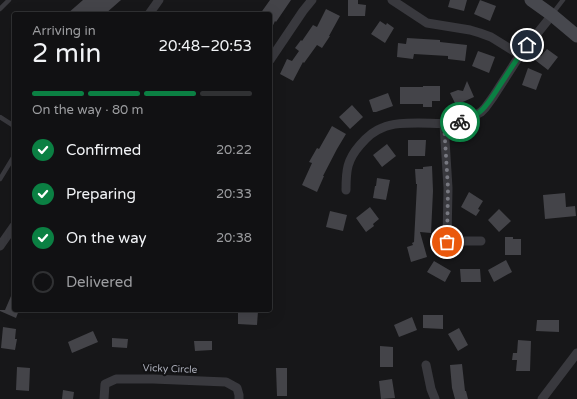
<!DOCTYPE html>
<meta charset="utf-8">
<style>
:root{--surface:#111113;--page:#1e1f21;--text:#f1f3f6;--muted:#9c9da0;--line:#303133;--accent:#0b8043}
body{margin:0;font-family:"Varela Round",sans-serif;background:var(--page);color:var(--text);height:100vh;display:flex;flex-direction:column;font-size:15px;white-space:nowrap}
*{box-sizing:border-box;margin:0}
p{font-size:13px;color:var(--muted)}
.icon{flex:none;width:22px;height:22px;fill:none;stroke:currentColor;stroke-width:2;stroke-linecap:round;stroke-linejoin:round}
.map{position:relative;flex:1;overflow:hidden}
.panel{position:absolute;left:12px;top:12px;width:260px;height:300px;display:flex;flex-direction:column;background:var(--surface);border-radius:4px;box-shadow:0 4px 16px #0002,0 0 0 1px var(--line)}
.panel>*{flex:none}
.pin{position:absolute;display:grid;place-items:center;width:34px;height:34px;color:#fff;margin:-17px;border:2px solid #fff;border-radius:50%;box-shadow:0 1px 4px #0007}
.courier{position:absolute;display:grid;place-items:center;width:40px;height:40px;margin:-20px;border:3px solid #0b8043;border-radius:50%;background:#fff;color:#222;box-shadow:0 1px 5px #0007}
.headline em{font-style:normal;font-weight:600}
.headline div{display:flex;flex-direction:column-reverse}
.headline{display:flex;align-items:center;justify-content:space-between;height:68px;padding:0 20px}
h1{font-size:26px;font-weight:600;line-height:30px}
.bar{display:grid;grid-template-columns:repeat(4,1fr);gap:6px 4px;align-content:center;height:48px;padding:0 20px}
.bar i{height:5px;border-radius:3px;background:var(--line)}
.bar .selected{background:var(--accent)}
.bar p{grid-column:span 4}
ol{padding:0 20px;list-style:none}
li{display:flex;align-items:center;gap:12px;height:44px}
li p{margin-inline-start:auto}
li .icon{padding:4px;border-radius:50%;background:var(--accent);color:#fff;stroke-width:4}
li:last-child{color:var(--muted)}
li i{width:22px;height:22px;border:2px solid var(--line);border-radius:50%}
.map>svg:first-child{display:block}
.building{fill:#444449}
.lines{fill:none;stroke-linecap:round;stroke-linejoin:round}
.service{stroke:#39393e;stroke-width:4.5}
.minor{stroke:#39393e;stroke-width:9}
.secondary{stroke:#47484e;stroke-width:13}
.done{stroke:#777880;stroke-width:4;stroke-dasharray:0 7.2}
.route{stroke:#0b8043;stroke-width:5}
.labels{text-anchor:middle;dominant-baseline:central;stroke-width:4;stroke-linejoin:round;paint-order:stroke}
.street-label{font-size:10px;fill:#aaadb8;stroke:#121214}
</style>
<div class="map">
<svg width="577" height="399" viewBox="0 0 577 399">
<rect width="100%" height="100%" fill="#171719"/>
<!-- building -->
<path class="building" d="M 83,0 L 121,0 L 105,14 L 67,14 Z
M 270,0 L 291,0 L 276,22 L 275,21 L 270,32 L 270,14 L 260,14 Z
M 348,0 L 358,0 L 358,4 L 366,5 L 365,16 L 348,16 Z
M 450,0 L 467,0 L 464,11 L 448,7 Z
M 480,0 L 496,6 L 490,21 L 474,14 Z
M 326,9 L 340,16 L 329,36 L 330,36 L 322,48 L 317,45 L 304,63 L 303,62 L 293,81 L 280,74 L 287,59 L 292,61 L 299,51 L 295,48 L 301,40 L 302,41 L 313,25 L 317,27 Z
M 380,21 L 386,25 L 387,23 L 394,28 L 385,43 L 371,34 Z
M 407,38 L 440,40 L 440,42 L 467,45 L 465,61 L 448,59 L 448,56 L 414,54 L 413,59 L 397,57 L 398,43 L 406,44 Z
M 547,49 L 558,57 L 548,70 L 535,60 L 539,54 L 541,56 Z
M 478,51 L 495,57 L 489,73 L 472,66 Z
M 528,68 L 542,74 L 536,90 L 522,85 Z
M 467,81 L 474,97 L 456,105 L 450,93 L 458,90 L 463,91 Z
M 423,86 L 440,86 L 440,101 L 432,101 L 432,107 L 423,107 L 423,104 L 400,104 L 400,87 L 423,87 Z
M 388,93 L 393,106 L 376,112 L 373,112 L 369,100 Z
M 352,105 L 363,117 L 350,129 L 339,117 Z
M 332,126 L 346,134 L 337,149 L 323,176 L 324,176 L 317,192 L 302,185 L 312,163 L 309,162 L 317,148 L 319,149 Z
M 408,140 L 426,140 L 425,156 L 408,156 Z
M 387,144 L 396,156 L 382,167 L 373,155 Z
M 432,166 L 433,191 L 431,233 L 420,232 L 427,257 L 411,262 L 407,247 L 413,245 L 412,243 L 414,242 L 417,184 L 416,184 L 415,169 L 423,169 L 423,167 Z
M 377,178 L 390,180 L 386,200 L 373,198 L 375,186 L 376,186 Z
M 469,192 L 483,201 L 478,209 L 480,210 L 476,216 L 461,207 Z
M 565,193 L 566,207 L 575,206 L 576,216 L 545,219 L 543,195 Z
M 370,207 L 379,219 L 373,224 L 374,226 L 366,232 L 356,218 Z
M 499,209 L 511,221 L 499,232 L 488,220 Z
M 330,211 L 347,215 L 343,231 L 326,227 Z
M 505,237 L 513,237 L 513,239 L 521,239 L 521,255 L 505,255 Z
M 506,260 L 512,272 L 494,282 L 488,270 Z
M 434,261 L 451,271 L 445,282 L 427,272 Z
M 460,269 L 480,269 L 481,282 L 461,282 Z
M 14,289 L 14,310 L 19,310 L 16,318 L 0,311 L 0,310 L 5,310 Z
M 238,310 L 258,311 L 257,325 L 238,324 Z
M 423,315 L 443,315 L 443,329 L 423,328 Z
M 412,317 L 417,330 L 399,337 L 394,325 Z
M 537,320 L 559,320 L 559,332 L 536,331 Z
M 3,327 L 16,329 L 15,339 L 17,339 L 15,350 L 1,348 Z
M 459,328 L 468,345 L 458,351 L 448,334 Z
M 93,331 L 98,342 L 72,353 L 68,342 Z
M 112,338 L 128,339 L 127,348 L 112,347 Z
M 518,340 L 531,341 L 530,371 L 516,371 L 517,360 L 512,360 L 513,353 L 517,353 Z
M 194,341 L 212,341 L 212,350 L 195,351 Z
M 380,346 L 393,347 L 393,367 L 380,367 Z
M 462,364 L 465,391 L 466,391 L 468,399 L 455,399 L 452,388 L 450,365 Z
M 17,367 L 30,368 L 29,391 L 16,390 Z
M 276,368 L 287,368 L 287,396 L 277,396 Z
M 392,379 L 395,398 L 381,399 L 379,381 Z
M 63,390 L 74,392 L 73,399 L 62,399 Z"/>
<g class="lines">
<!-- service -->
<path class="service" d="M 0,9 L 9,0
M 553,13 L 563,0
M 0,117 L 14,126
M 0,179 L 14,156"/>
<!-- minor -->
<path class="minor" d="M 392,0 L 427,23 L 470,30 L 480,33 L 491,37 L 520,55
M 149,14 L 159,0
M 270,60 L 303,11 L 312,0
M 444,124 L 448,188 L 447,241 L 481,241
M 346,190 C 346,170 347,160 360,145 C 366,138 373,131 382,128 C 393,123 406,123 418,123 C 430,123 443,124 455,123 L 464,121 L 472,117 L 481,112 L 485,108 L 493,97 L 520,55 L 552,15
M 0,246 L 14,226
M 426,365 L 431,389 L 435,399
M 104,399 L 105,384 L 116,379 L 153,379 L 226,382 L 237,388 L 239,395 L 239,399
M 542,399 L 577,353"/>
<!-- secondary -->
<path class="secondary" d="M 531,0 L 552,15 L 577,36"/>
</g>
<g class="lines">
<!-- done -->
<path class="done" d="M 447,242 L 448,188 L 444,124 L 460,122"/>
<!-- route -->
<path class="route" d="M 460,122 C 483,116 490,100 502,82 C 510,70 518,57 527,45"/>
</g>
<g class="labels">
<!-- street labels -->
<g class="street-label">
<text transform="translate(170 369) rotate(2)">Vicky Circle</text>
</g>
</g>
</svg>
<div class="pin" style="left:447px;top:242px;background:#ea580c"><svg class="icon" aria-label="bag" viewBox="0 0 24 24"><path d="M5 8h14l-1 12H6zM9 8a3 3 0 0 1 6 0"/></svg></div>
<div class="pin" style="left:527px;top:45px;background:#1f2937"><svg class="icon" aria-label="home" viewBox="0 0 24 24"><path d="M3 11l9-7 9 7M6 9v11h12V9"/></svg></div>
<div class="courier" style="left:460px;top:122px"><svg class="icon" aria-label="bike" viewBox="0 0 24 24"><circle cx="6" cy="16" r="4"/><circle cx="18" cy="16" r="4"/><path d="M6 16l4-8h5l3 8M10 8l3 8H6M13 5h3"/></svg></div>
<section class="panel">
<div class="headline"><div><h1>2 min</h1><p>Arriving in</p></div><em>20:48–20:53</em></div>
<div class="bar"><i class="selected"></i><i class="selected"></i><i class="selected"></i><i></i><p>On the way · 80 m</p></div>
<ol>
<li><svg class="icon" aria-label="check" viewBox="0 0 24 24"><path d="M5 12l5 5 9-10"/></svg>Confirmed<p>20:22</p></li>
<li><svg class="icon" aria-label="check" viewBox="0 0 24 24"><path d="M5 12l5 5 9-10"/></svg>Preparing<p>20:33</p></li>
<li><svg class="icon" aria-label="check" viewBox="0 0 24 24"><path d="M5 12l5 5 9-10"/></svg>On the way<p>20:38</p></li>
<li><i></i>Delivered</li>
</ol>
</section>
</div>
